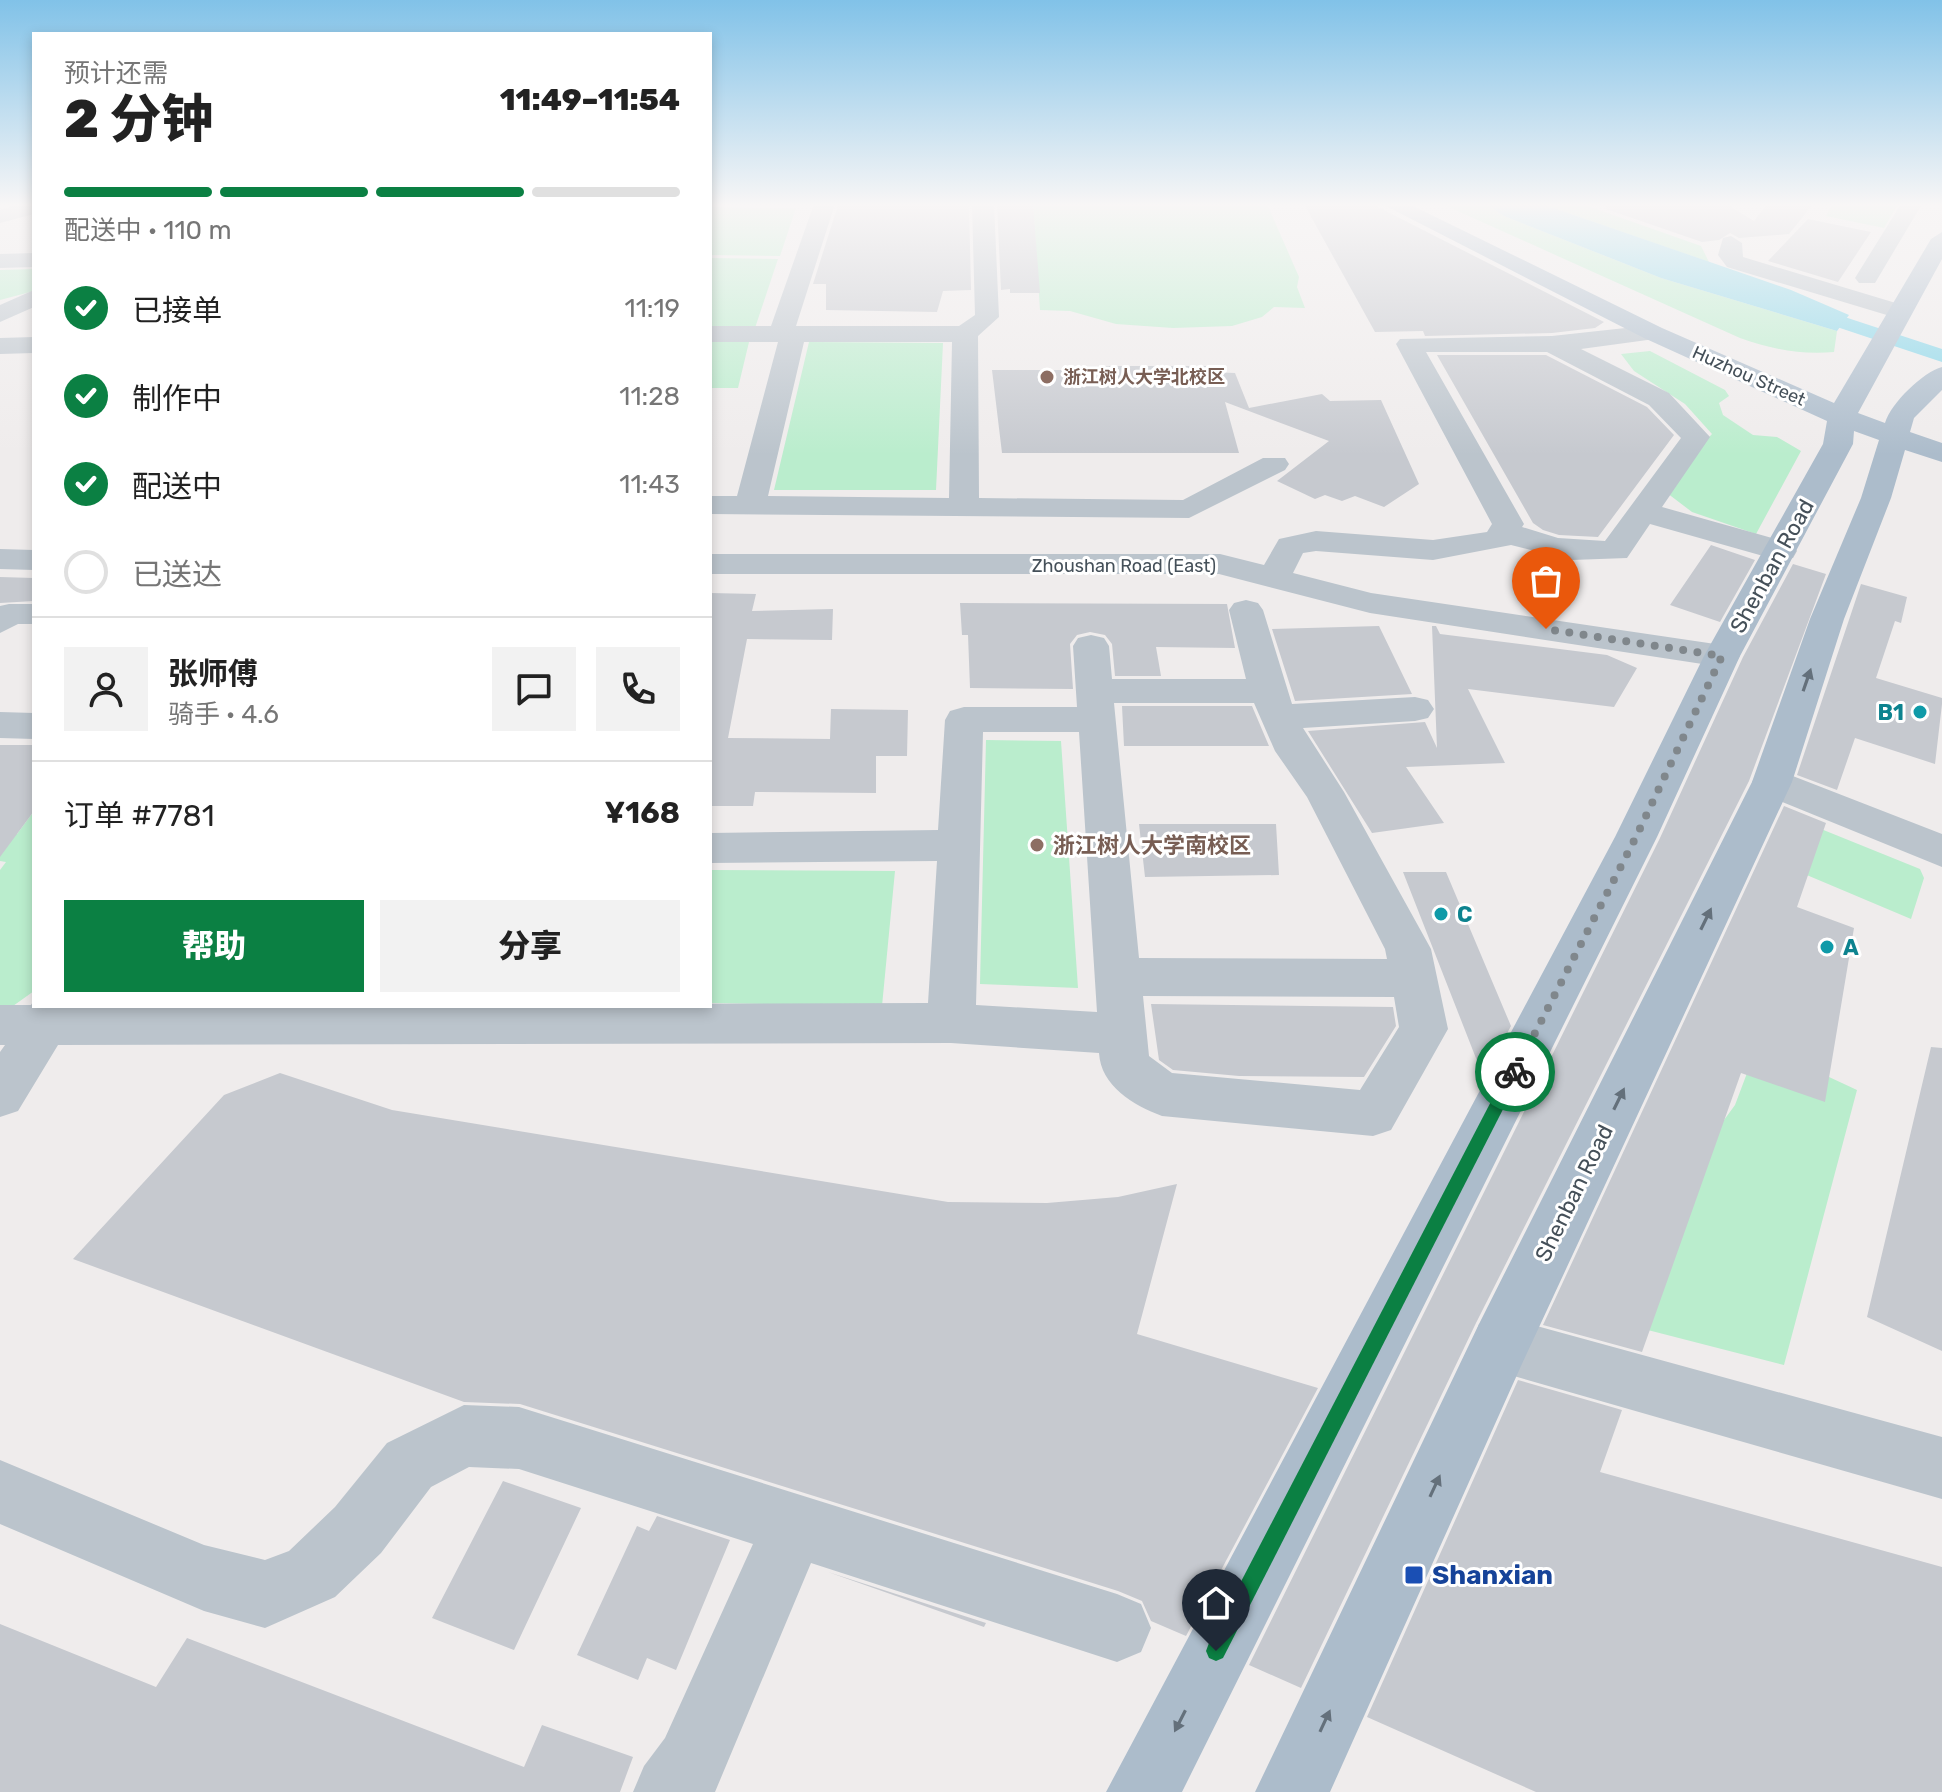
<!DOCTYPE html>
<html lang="zh">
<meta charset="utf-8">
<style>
:root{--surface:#fff;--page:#f2f2f2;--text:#222;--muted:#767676;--line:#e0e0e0;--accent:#0b8043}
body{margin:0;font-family:Rubik,"Noto Sans SC",sans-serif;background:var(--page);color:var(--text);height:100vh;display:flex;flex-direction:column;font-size:30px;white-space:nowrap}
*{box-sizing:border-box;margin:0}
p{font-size:26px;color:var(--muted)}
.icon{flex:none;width:44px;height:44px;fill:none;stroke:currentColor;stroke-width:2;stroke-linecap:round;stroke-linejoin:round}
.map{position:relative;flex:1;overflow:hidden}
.side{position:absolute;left:32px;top:32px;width:680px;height:976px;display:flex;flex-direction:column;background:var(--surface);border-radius:0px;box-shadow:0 4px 12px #0003}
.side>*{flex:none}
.pin{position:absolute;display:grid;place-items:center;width:68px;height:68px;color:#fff;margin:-82px -34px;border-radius:50% 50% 50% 0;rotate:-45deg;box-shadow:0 0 8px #0007}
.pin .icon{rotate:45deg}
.courier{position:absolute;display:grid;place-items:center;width:80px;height:80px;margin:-40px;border:6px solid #0b8043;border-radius:50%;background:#fff;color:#222;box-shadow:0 2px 10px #0007}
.headline em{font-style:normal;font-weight:800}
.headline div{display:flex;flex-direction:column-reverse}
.headline{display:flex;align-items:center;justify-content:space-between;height:136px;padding:0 32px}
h1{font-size:52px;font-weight:800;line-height:60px}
.bar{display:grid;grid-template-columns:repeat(4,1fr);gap:12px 8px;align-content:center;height:96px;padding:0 32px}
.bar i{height:10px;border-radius:6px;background:var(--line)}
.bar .on{background:var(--accent)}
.bar p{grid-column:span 4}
.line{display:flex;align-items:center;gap:20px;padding:0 32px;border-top:2px solid var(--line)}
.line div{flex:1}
.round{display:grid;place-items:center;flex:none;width:84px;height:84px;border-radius:0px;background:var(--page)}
ol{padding:0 32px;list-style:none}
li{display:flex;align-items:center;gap:24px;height:88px}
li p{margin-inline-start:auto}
li .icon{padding:8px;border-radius:50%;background:var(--accent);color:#fff;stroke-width:4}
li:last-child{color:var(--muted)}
li i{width:44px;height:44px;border:4px solid var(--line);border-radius:50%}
.primary-button{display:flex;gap:16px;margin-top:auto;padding:16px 32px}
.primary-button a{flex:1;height:92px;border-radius:0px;background:var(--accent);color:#fff;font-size:32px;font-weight:800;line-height:92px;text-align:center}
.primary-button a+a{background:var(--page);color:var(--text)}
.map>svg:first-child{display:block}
.green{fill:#baedcd}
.water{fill:#88d6e9}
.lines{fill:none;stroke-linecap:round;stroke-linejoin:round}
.canal{fill:#88d6e9;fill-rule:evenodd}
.building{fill:#c6c9cf}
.minor{fill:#bbc4cc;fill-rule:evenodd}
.major{fill:#acbccb;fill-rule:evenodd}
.oneway{fill:#64707b}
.route{fill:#0b8043}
.done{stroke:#80878c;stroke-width:8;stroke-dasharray:0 14.4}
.education-dot{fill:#8d6e63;stroke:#fff;stroke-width:3}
.culture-dot{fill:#0f9aa8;stroke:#fff;stroke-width:3}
.transit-dot{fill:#1a4fb4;stroke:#fff;stroke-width:3}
.labels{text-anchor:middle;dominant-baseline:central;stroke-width:6;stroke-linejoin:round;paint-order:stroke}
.far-street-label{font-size:18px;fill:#455059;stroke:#fff}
.far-education-label{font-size:18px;font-weight:bold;fill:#785e54;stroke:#fff;text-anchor:start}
.street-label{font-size:22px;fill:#455059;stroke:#fff}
.culture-label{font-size:22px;font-weight:bold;fill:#0d838f;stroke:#fff;text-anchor:start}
.education-label{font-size:22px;font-weight:bold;fill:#785e54;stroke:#fff;text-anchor:start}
.near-transit-label{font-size:26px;font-weight:bold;fill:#164399;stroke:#fff;text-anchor:start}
</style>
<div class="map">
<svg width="1942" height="1792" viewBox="0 0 1942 1792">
<rect width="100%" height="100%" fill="#efecec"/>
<!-- green -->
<path class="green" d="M 1033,204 L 1267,204 L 1299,277 L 1297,287 L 1305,308 L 1274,307 L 1262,317 L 1232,326 L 1173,328 L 1116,324 L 1070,311 L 1040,310 Z
M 1442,204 L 1486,204 L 1504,216 L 1661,278 L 1837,331 L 1834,352 C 1800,355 1772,349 1740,338 Z
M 1542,204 L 1582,204 L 1701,246 L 1709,262 Z
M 1832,204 L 1898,204 L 1884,228 L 1826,216 Z
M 710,207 L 796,208 L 780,256 L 710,255 Z
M 710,258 L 778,259 L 755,328 L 710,327 Z
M 34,269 L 34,291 L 0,300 L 0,270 Z
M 710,341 L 749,342 L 738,388 L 710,388 Z
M 809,342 L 943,343 L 936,490 L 774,490 Z
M 1650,351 L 1725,390 L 1729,396 L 1719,403 L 1723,415 L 1753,435 L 1777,437 L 1801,451 L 1756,534 L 1692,512 L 1667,493 L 1680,468 L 1712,434 L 1685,404 L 1634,371 L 1621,354 Z
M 986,740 L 1061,741 L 1078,988 L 980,984 Z
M 34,811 L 34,991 L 13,1006 L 0,1005 L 0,870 L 6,862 L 0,861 L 0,835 L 17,834 Z
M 1821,829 L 1920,869 L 1924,878 L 1911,919 L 1802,873 Z
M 710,870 L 895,871 L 882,1006 L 710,1003 Z
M 1758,1044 L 1857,1090 L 1784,1365 L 1640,1328 L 1692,1164 L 1735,1105 Z"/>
<!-- water -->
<path class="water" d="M 1486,204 L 1542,204 L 1791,290 L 1849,315 L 1837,331 L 1661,278 L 1504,216 Z"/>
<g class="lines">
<!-- canal -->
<path class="canal" d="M 1799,302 L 1942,349 L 1942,362 L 1792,312 L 1789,308 Z"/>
</g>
<!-- building -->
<path class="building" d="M 969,204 L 971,290 L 943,291 L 937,312 L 826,310 L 826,284 L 813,284 L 838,205 Z
M 997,204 L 1033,204 L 1040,293 L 1010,293 L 1010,289 L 1001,290 Z
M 1304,204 L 1372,204 L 1604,322 L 1595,328 L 1552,333 L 1425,336 L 1423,331 L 1375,332 Z
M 1607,204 L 1726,204 L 1754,221 L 1767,204 L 1813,204 L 1789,234 L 1739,238 L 1730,233 L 1719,240 L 1702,242 L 1606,209 Z
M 1808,219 L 1871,232 L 1838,282 L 1768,261 Z
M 1437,355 L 1546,355 L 1647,407 L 1674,435 L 1598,537 L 1559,535 L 1543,530 L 1533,523 Z
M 1068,366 L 1207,366 L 1209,372 L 1235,373 L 1249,408 L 1322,394 L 1330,401 L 1381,400 L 1419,484 L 1384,507 L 1355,496 L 1342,501 L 1325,495 L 1315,499 L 1277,481 L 1329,441 L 1225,402 L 1239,453 L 1002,453 L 992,370 L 1069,370 Z
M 1711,545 L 1755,560 L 1720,622 L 1670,605 Z
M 1793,564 L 1826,574 L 1749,781 L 1476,1323 L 1301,1688 L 1249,1665 L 1660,838 L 1743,657 Z
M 0,577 L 34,578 L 34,601 L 0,603 Z
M 1861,584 L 1907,597 L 1901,623 L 1895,621 L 1876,678 L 1942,698 L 1942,704 L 1935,764 L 1855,738 L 1837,790 L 1797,775 Z
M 710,593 L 756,594 L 752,611 L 833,609 L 832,640 L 747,639 L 728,738 L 830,739 L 831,709 L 908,710 L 907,756 L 876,756 L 876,793 L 755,792 L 753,806 L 710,806 Z
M 960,603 L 1227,604 L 1235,648 L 1156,647 L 1161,676 L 1115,676 L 1112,644 L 1105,635 L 1090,632 L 1077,635 L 1070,644 L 1073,689 L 970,688 L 968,635 L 962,635 Z
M 1379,626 L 1412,694 L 1295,701 L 1272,629 Z
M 1432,626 L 1436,626 L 1440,634 L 1607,655 L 1637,668 L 1614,707 L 1468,689 L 1505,763 L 1406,767 L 1444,823 L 1372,833 L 1308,731 L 1425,722 L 1437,748 Z
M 1122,706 L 1252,706 L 1269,746 L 1124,746 Z
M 0,745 L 34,745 L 34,811 L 0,857 Z
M 1784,806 L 1826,823 L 1797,907 L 1854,928 L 1825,1102 L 1741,1073 L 1642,1352 L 1543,1325 Z
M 1139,824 L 1276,824 L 1279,875 L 1145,877 Z
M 1403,872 L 1446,872 L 1511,1026 L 1486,1073 L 1481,1071 Z
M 1151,1004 L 1393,1007 L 1396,1026 L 1364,1077 L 1239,1076 L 1173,1070 L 1159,1060 Z
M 1931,1047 L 1942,1048 L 1942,1351 L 1867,1317 Z
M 280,1073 L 392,1110 L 948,1202 L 1047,1203 L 1118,1197 L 1177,1184 L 1137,1334 L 1318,1388 L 1186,1636 L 1151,1621 L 1142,1601 L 1118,1591 L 520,1404 L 464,1402 L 73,1259 L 224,1095 Z
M 1518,1380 L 1622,1410 L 1600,1472 L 1942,1567 L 1942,1792 L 1536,1792 L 1367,1717 Z
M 503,1481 L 581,1508 L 514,1650 L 432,1618 Z
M 657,1516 L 730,1540 L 676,1670 L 647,1658 L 638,1680 L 577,1655 L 637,1526 L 649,1531 Z
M 828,1572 L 986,1623 L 984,1627 Z
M 0,1624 L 156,1687 L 187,1638 L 524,1767 L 542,1725 L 633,1757 L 620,1792 L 0,1792 Z"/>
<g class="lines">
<!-- minor -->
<path class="minor" d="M 20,204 L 34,204 L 34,214 L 0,223 L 0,210 Z
M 814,204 L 835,204 L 796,326 L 959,326 L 975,315 L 972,204 L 994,204 L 999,317 L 978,336 L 979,498 L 1183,500 L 1263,458 L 1285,458 L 1289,464 L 1285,470 L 1189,518 L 710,514 L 710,496 L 737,496 L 778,342 L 710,342 L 710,326 L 771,326 ZM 804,342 L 952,342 L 949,498 L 768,496 Z
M 1901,204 L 1922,204 L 1875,283 L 1859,283 L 1855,278 Z
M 1731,236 L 1742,243 L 1743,257 L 1909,307 L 1912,312 L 1900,319 L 1727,267 L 1718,255 L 1723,238 Z
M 34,253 L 34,267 L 0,268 L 0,254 Z
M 34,290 L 34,307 L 0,322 L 0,305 Z
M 1653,325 L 1666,333 L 1662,338 L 1581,349 L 1669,393 L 1710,437 L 1662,507 L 1793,544 L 1797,551 L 1793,558 L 1781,561 L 1650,524 L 1627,558 L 1572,560 L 1511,545 L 1433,560 L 1316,551 L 1303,553 L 1293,573 L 1371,593 L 1722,645 L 1735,648 L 1740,656 L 1735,664 L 1722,667 L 1370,613 L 1219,574 L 710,574 L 710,554 L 1220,554 L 1264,565 L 1279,539 L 1316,531 L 1433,540 L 1487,532 L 1492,524 L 1396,344 L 1400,339 L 1552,336 ZM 1426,352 L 1547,352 L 1649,405 L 1681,438 L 1605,541 L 1558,538 L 1522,527 L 1524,524 Z
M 34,337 L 34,353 L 0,354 L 0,338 Z
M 0,549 L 34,550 L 34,570 L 0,569 Z
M 1246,600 L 1258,603 L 1263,610 L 1292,704 L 1415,697 L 1428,700 L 1434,709 L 1428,718 L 1415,721 L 1303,728 L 1344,792 L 1431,949 L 1448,1029 L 1391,1130 L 1373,1136 L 1162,1116 C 1133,1105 1101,1086 1099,1053 L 951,1043 L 58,1045 L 18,1111 L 0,1117 L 0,1052 L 5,1045 L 0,1045 L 0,1005 L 31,1005 L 34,1000 L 34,1006 L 928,1003 L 937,861 L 710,863 L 710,833 L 938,830 L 945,720 L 950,711 L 964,707 L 1077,707 L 1073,646 L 1078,638 L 1091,635 L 1104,638 L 1109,646 L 1112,679 L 1246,679 L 1229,610 L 1234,603 ZM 1114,703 L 1254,703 L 1275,751 L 1307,797 L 1385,949 L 1387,959 L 1139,958 ZM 983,732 L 1079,732 L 1097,1012 L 976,1005 ZM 1143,996 L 1394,997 L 1399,1027 L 1360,1090 L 1172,1073 L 1149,1056 Z
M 9,604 L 34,604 L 34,624 L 18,624 L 0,633 L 0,606 Z
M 0,712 L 34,713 L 34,739 L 0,738 Z
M 1772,768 L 1942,834 L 1942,867 L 1758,792 L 1752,782 L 1758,772 Z
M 1500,1316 L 1942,1437 L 1942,1499 L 1479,1366 L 1471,1345 L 1479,1324 Z
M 464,1405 L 519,1407 L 1117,1594 L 1141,1604 L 1151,1628 L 1141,1652 L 1117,1662 L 811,1563 L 715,1792 L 633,1792 L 644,1766 L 665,1738 L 753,1544 L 519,1469 L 469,1467 L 431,1487 L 381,1553 L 335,1597 L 265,1628 L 204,1611 L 0,1524 L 0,1460 L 204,1545 L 265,1560 L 289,1551 L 335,1507 L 387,1443 Z"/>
<!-- major -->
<path class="major" d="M 1382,204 L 1409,204 L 1662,328 L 1834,403 L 1931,239 L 1942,232 L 1942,259 L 1858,413 L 1885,423 C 1891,403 1923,372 1942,367 L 1942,390 L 1914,418 L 1910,432 L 1942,443 L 1942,462 L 1905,450 L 1891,498 L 1844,619 L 1792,782 L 1521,1366 L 1330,1792 L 1255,1792 L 1479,1324 L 1752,782 L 1810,619 L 1861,498 L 1879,440 L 1854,431 L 1853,444 L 1740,656 L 1657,837 L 1182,1792 L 1106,1792 L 1615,837 L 1704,656 L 1823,444 L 1827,421 L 1644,338 Z"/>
</g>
<!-- one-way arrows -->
<defs><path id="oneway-solid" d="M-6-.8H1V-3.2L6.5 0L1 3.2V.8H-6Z" transform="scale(2)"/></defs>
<g class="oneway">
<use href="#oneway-solid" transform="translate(1807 680) rotate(-71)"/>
<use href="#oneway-solid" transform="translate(1706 919) rotate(-64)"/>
<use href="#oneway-solid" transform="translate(1619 1099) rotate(-64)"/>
<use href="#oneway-solid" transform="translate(1435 1486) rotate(-65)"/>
<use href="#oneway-solid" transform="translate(1180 1721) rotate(117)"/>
<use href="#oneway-solid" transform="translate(1325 1721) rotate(-65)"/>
</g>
<!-- sky -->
<linearGradient id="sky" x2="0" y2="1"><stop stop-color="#81c2e8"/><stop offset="0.45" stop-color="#f8f6f6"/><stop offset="1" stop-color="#f8f6f6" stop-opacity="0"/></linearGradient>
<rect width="1942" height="455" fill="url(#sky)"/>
<!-- route -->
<path class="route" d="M 1515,1066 L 1520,1067 L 1520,1076 L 1223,1658 L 1216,1661 L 1209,1658 L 1206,1651 L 1209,1643 L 1509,1067 Z"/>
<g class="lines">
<!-- done -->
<path class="done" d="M 1515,1072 L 1636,837 L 1722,656 L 1546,629"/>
</g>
<!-- markers -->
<g class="education-dot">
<circle cx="1047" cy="377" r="8"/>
<circle cx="1037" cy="845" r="8"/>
</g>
<g class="culture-dot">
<circle cx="1920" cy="712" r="8"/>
<circle cx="1441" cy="914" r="8"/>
<circle cx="1827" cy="947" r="8"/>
</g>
<rect class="transit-dot" x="1404" y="1565" width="20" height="20" rx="4"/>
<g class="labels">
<!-- far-street labels -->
<g class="far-street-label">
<text transform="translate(1749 376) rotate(24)">Huzhou Street</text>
<text x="1124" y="566">Zhoushan Road (East)</text>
</g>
<!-- far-education labels -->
<g class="far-education-label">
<text x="1063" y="377">浙江树人大学北校区</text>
</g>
<!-- street labels -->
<g class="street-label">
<text transform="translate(1772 566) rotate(-61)">Shenban Road</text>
<text transform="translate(1574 1193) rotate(-64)">Shenban Road</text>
</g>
<!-- culture labels -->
<g class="culture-label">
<text x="1904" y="712" text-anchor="end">B1</text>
<text x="1457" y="914">C</text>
<text x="1843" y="947">A</text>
</g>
<!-- education labels -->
<g class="education-label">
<text x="1053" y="845">浙江树人大学南校区</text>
</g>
<!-- near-transit labels -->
<g class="near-transit-label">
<text x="1432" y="1575">Shanxian</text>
</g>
</g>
</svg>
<div class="pin" style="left:1546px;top:629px;background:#ea580c"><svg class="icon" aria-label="bag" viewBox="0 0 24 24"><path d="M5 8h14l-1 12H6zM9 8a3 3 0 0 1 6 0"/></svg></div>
<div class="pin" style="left:1216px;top:1651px;background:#1f2937"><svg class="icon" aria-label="home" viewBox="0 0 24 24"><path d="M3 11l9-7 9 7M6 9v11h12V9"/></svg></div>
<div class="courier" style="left:1515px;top:1072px"><svg class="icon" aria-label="bike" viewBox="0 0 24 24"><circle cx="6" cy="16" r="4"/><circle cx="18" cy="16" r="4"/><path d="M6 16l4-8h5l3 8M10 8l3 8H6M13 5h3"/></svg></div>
<section class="side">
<div class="headline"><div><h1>2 分钟</h1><p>预计还需</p></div><em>11:49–11:54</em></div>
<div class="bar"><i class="on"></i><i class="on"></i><i class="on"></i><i></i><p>配送中 · 110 m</p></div>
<ol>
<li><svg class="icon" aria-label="check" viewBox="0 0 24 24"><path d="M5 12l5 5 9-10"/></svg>已接单<p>11:19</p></li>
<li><svg class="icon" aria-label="check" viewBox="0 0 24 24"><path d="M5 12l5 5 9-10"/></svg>制作中<p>11:28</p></li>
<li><svg class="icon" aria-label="check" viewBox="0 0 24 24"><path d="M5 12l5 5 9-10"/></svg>配送中<p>11:43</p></li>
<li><i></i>已送达</li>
</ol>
<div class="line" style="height:144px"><a class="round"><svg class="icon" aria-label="person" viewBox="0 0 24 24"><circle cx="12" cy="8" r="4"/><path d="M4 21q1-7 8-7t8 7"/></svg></a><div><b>张师傅</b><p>骑手 · 4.6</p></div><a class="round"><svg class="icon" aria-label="chat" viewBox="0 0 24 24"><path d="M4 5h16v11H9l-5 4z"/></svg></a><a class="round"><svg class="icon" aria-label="phone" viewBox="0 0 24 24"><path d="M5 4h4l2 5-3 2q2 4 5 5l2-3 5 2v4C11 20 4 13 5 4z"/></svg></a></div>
<div class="line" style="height:104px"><div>订单 #7781</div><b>¥168</b></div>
<div class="primary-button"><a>帮助</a><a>分享</a></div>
</section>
</div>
